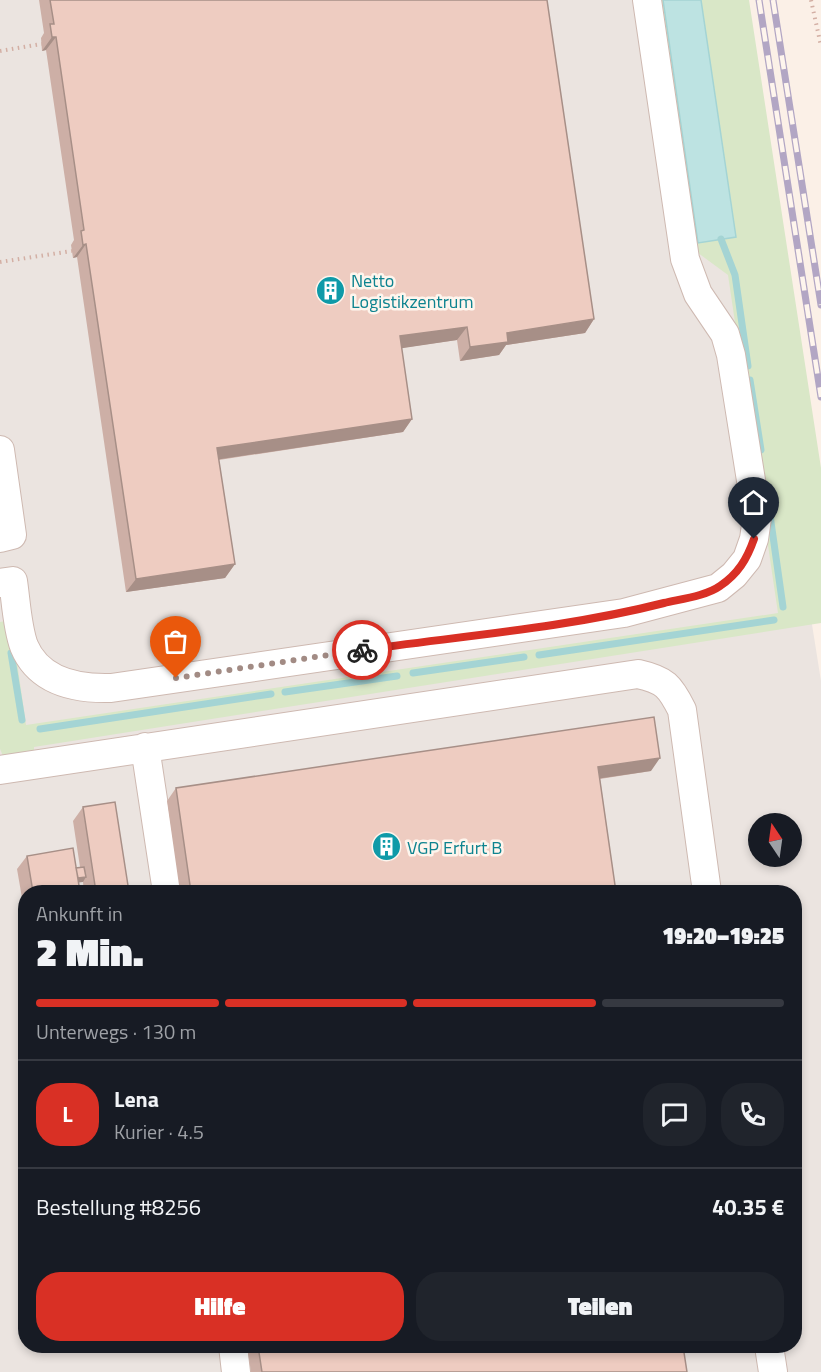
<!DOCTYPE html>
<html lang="de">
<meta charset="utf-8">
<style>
:root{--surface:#171b24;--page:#20242c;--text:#f1f3f6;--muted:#9ea1a6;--line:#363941;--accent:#d93025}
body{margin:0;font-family:"Titillium Web",sans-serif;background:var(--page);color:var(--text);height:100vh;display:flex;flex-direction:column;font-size:22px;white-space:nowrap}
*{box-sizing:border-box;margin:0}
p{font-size:20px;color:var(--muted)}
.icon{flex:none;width:33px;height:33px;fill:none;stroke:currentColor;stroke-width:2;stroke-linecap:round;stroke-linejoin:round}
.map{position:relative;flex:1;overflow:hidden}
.drawer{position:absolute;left:18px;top:885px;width:784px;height:468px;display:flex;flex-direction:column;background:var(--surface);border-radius:24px;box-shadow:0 3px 9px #0003}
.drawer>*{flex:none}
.needle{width:39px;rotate:347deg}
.fabs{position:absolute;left:748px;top:813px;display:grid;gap:12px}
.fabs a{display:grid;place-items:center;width:54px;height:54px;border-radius:50%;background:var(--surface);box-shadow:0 3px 9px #0003;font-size:30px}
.pin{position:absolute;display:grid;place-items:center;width:51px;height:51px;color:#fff;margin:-62px -26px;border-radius:50% 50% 50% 0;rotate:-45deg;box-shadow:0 0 6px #0007}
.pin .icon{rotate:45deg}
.courier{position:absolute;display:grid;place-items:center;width:60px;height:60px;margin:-30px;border:4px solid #d93025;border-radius:50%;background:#fff;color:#222;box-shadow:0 2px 8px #0007}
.headline em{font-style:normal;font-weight:800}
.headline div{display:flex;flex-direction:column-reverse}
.headline{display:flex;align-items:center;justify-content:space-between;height:102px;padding:0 18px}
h1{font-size:39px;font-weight:800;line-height:45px}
.bar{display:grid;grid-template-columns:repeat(4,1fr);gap:9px 6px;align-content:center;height:72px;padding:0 18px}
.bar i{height:8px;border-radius:4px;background:var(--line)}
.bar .current{background:var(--accent)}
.bar p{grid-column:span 4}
.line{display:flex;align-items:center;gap:15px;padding:0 18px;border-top:2px solid var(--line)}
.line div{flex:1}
.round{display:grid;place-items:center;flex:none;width:63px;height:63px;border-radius:24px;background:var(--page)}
.cta{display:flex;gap:12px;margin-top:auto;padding:12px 18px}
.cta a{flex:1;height:69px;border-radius:24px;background:var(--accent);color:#fff;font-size:24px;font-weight:800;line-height:69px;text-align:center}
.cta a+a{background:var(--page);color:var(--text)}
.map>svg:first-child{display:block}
.industrial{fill:#ebe4e0;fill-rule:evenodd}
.green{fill:#d9e7c7}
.water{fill:#bde3e2;stroke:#a4d4d4;stroke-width:1.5}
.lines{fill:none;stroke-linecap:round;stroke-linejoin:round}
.stream{stroke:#a4d4d4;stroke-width:7}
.minor-casing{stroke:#ceb9b1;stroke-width:30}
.path{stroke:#d3afa4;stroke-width:4;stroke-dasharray:1.5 4.5;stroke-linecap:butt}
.minor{stroke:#fff;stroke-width:28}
.rail-casing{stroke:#b2a6c4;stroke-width:7}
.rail{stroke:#fef5ed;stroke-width:4.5;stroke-dasharray:14;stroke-linecap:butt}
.wall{fill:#cdafa6}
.shaded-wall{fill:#a78f87}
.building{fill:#eeccc1;stroke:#a78f87;stroke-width:1.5}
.done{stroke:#a28b84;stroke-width:6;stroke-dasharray:0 10.8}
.route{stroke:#d93025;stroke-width:8}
.labels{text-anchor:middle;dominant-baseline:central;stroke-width:5;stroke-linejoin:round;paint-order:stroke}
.culture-label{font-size:18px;fill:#0d838f;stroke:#fef5ed;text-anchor:start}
</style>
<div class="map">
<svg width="821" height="1372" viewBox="0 0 821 1372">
<rect width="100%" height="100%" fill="#fbf0e7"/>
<!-- industrial -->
<path class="industrial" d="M 0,0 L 731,0 L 762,310 L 821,681 L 821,1372 L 0,1372 ZM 759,824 L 792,824 L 792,856 L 759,856 ZM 26,892 L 795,892 L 795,1346 L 26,1346 Z"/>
<!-- green -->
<path class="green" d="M 656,0 L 749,0 L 821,468 L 821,623 L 34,747 L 34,752 L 3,756 L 0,749 L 0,622 L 11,620 L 26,725 L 778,613 L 728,275 L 694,250 Z"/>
<!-- water -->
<path class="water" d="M 663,0 L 701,0 L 736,237 L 698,243 Z"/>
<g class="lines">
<!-- stream -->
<path class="stream" d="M 721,239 L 735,275 L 748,366
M 750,380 L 761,450
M 770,515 L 783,607
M 11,653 L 22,720
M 539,655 L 774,620
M 413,673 L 524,657
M 285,692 L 397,676
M 40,729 L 271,694"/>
<defs>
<path id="minor" d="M 0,450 L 12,535 L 0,538
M 0,583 L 13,581 C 16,601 17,627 24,646 C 39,682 77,689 111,688 L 624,613 L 718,588 L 734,575 L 747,559 L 754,539 L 757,518 L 731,355 L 725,334 L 698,294 L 685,259 L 647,0
M 145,747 L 167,892
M 0,770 L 638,674 C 665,680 670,686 682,710 L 707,892
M 233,1346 L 236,1372
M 769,1346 L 773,1372"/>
</defs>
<!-- minor casing -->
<use href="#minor" class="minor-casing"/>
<!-- path -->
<path class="path" d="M 811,0 L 821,46
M 0,51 L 42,44
M 0,262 L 72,251"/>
<!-- minor -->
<use href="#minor" class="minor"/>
<defs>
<path id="rail" d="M 759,0 L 821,397
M 773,0 L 821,305"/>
</defs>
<!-- rail casing -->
<use href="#rail" class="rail-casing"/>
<!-- rail -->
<use href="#rail" class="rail"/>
</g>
<!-- wall -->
<path class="wall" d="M 39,0 L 547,0 L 594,319 L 585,333 L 506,345 L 499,355 L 460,361 L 457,340 L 401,348 L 412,419 L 403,432 L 219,460 L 235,564 L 225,578 L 126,592 L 77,257 L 73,258 L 71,245 L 74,240 L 46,50 L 42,51 L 41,38 L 44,33 Z
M 651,771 L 600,779 L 616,892 L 180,892 L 167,801 L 176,788 Z
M 83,807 L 129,892 L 84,892 L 83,882 L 79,882 L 80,892 L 26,892 L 26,921 L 17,869 L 27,856 L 76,868 L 80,867 L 73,821 Z
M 247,1346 L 683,1346 L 687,1372 L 251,1372 Z"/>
<!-- shaded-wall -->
<path class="shaded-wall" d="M 52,37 L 56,37 L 46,50 L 42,51 Z
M 86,244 L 77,257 L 73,258 L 83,245 Z
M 594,319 L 585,333 L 506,345 L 499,355 L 460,361 L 470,347 L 507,333 Z
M 467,327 L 457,340 L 390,350 L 400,336 Z
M 412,419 L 403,432 L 208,461 L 217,448 Z
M 235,564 L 225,578 L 126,592 L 136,579 Z
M 660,758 L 651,771 L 589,780 L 598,767 Z
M 86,877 L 83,882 L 67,884 L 71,879 Z"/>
<!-- building -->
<path class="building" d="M 50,0 L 547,0 L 594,319 L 507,333 L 508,342 L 470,347 L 467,327 L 400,336 L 412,419 L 217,448 L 235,564 L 136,579 L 86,244 L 83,245 L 81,231 L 84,230 L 56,37 L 52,37 L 50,24 L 54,24 Z
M 654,717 L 660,758 L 598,767 L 616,892 L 191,892 L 176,788 Z
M 115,802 L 129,892 L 96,892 L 83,807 Z
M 73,848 L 80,892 L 33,892 L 27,856 Z
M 84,867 L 86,877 L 78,878 L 76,868 Z
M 258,1346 L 683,1346 L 687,1372 L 262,1372 Z"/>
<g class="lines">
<!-- done -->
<path class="done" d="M 176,678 L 362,650"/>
<!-- route -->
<path class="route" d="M 362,650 C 462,636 566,628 664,603 C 681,599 706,596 720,586 C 738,574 747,559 754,539"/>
</g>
<!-- icons -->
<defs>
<symbol id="building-disc" viewBox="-11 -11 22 22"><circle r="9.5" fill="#0f9aa8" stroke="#fef5ed"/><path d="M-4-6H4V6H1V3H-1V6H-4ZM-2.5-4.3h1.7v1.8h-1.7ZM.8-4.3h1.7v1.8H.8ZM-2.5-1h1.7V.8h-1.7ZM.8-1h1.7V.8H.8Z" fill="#fff"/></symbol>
</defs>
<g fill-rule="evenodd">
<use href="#building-disc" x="314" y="274" width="33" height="33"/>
<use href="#building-disc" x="370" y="830" width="33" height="33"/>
</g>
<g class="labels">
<!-- culture labels -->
<g class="culture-label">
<text x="351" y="280">Netto<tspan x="351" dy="21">Logistikzentrum</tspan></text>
<text x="407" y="847">VGP Erfurt B</text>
</g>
</g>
</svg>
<div class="fabs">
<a><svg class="needle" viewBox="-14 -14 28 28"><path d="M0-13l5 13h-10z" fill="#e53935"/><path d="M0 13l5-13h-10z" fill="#9ea1a6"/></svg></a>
</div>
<div class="pin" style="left:176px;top:678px;background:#ea580c"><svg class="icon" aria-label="bag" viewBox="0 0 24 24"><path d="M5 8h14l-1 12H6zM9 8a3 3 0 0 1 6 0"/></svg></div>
<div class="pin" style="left:754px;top:539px;background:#1f2937"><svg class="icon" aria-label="home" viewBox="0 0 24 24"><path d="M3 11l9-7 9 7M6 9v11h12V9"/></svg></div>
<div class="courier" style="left:362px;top:650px"><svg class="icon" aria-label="bike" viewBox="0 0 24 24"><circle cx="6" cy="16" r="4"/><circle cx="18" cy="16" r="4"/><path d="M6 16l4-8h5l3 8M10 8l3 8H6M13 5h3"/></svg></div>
<section class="drawer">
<div class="headline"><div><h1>2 Min.</h1><p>Ankunft in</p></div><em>19:20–19:25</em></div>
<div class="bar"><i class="current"></i><i class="current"></i><i class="current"></i><i></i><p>Unterwegs · 130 m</p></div>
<div class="line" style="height:108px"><b class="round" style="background:var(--accent);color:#fff">L</b><div><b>Lena</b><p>Kurier · 4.5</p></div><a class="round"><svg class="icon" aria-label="chat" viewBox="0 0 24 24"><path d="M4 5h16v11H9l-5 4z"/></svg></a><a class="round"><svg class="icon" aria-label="phone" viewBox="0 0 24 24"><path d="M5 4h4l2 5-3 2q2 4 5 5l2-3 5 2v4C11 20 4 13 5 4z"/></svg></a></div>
<div class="line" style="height:78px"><div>Bestellung #8256</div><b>40.35 €</b></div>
<div class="cta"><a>Hilfe</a><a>Teilen</a></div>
</section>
</div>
